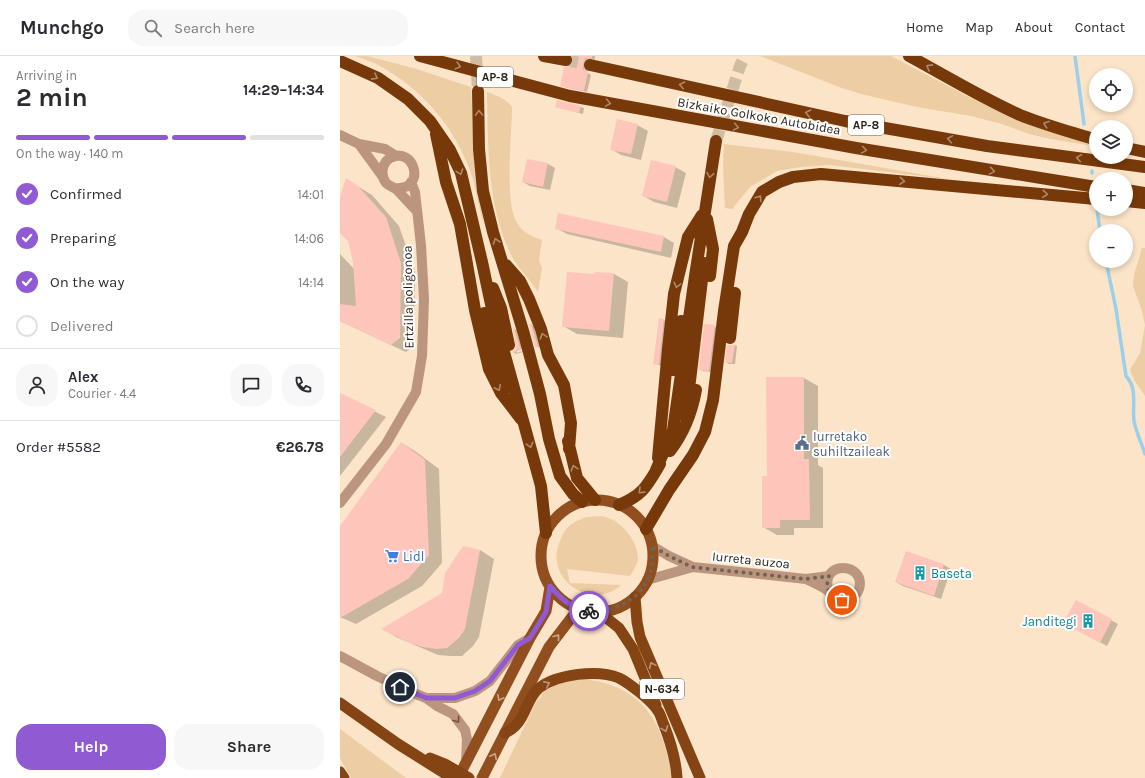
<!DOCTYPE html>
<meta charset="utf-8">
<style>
:root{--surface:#fff;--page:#f7f7f7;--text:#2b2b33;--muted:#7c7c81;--line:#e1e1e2;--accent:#905ad2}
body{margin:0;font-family:Karla,sans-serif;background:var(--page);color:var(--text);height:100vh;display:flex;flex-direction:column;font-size:15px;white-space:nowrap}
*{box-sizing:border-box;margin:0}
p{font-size:13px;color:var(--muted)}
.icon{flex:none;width:22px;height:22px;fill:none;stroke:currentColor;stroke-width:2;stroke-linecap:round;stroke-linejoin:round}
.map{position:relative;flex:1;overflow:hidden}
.drawer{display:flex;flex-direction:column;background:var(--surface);width:340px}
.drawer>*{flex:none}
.buttons{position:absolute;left:749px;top:12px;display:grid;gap:8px}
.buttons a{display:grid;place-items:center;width:44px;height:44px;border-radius:50%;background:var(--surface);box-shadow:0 2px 6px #0003;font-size:20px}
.pin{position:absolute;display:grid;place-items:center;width:34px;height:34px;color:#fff;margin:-17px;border:2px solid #fff;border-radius:50%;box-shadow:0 1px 4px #0007}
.courier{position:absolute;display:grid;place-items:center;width:40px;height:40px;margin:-20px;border:3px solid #905ad2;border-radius:50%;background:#fff;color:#222;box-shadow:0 1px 5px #0007}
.summary em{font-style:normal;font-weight:700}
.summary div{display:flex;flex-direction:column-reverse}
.summary{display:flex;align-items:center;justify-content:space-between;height:68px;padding:0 16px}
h1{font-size:26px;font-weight:700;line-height:30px}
.bar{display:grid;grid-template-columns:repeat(4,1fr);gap:6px 4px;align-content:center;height:48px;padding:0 16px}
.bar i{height:5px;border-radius:3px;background:var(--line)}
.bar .on{background:var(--accent)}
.bar p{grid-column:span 4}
.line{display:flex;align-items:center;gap:10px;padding:0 16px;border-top:1px solid var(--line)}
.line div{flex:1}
.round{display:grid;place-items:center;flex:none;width:42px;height:42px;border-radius:16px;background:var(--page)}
ol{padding:0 16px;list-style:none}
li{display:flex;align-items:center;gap:12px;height:44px}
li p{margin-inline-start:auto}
li .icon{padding:4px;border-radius:50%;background:var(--accent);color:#fff;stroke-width:4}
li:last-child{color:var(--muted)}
li i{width:22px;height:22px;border:2px solid var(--line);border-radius:50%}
.action{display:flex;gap:8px;margin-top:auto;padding:8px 16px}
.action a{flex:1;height:46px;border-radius:16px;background:var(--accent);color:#fff;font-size:16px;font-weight:700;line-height:46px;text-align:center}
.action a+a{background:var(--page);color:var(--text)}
header{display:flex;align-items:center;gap:24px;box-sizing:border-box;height:56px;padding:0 20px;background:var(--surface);border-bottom:1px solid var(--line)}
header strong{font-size:19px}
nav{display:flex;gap:22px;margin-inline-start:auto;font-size:14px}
.search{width:280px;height:36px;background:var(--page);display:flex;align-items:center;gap:10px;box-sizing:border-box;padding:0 14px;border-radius:16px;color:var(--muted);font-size:15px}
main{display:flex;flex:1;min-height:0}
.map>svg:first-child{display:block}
.green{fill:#edcda3}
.shadow{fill:#0003}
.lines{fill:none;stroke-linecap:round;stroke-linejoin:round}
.stream{stroke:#9bd0ec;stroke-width:3.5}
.building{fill:#fec5ba}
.motorway-tunnel{stroke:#d0bca3;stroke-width:12;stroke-dasharray:12 6;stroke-linecap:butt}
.minor{stroke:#bc957e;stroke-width:10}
.primary{stroke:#914e1f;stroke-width:11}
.trunk{stroke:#844414;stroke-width:11}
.motorway{stroke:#773909;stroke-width:12}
.oneway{stroke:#ad886b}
.oneway2{stroke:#c8a68f}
.oneway3{stroke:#bb987e}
.oneway4{stroke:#6a5443}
.done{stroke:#716352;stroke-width:4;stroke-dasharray:0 7.2}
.route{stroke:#905ad2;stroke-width:5}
.labels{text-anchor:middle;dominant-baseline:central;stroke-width:4;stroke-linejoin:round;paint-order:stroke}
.shield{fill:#fff;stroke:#67625a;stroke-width:1}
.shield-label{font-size:12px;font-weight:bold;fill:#261e13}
.street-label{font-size:13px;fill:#261e13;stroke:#fff}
.service-label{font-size:13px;fill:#4e5e75;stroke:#fff;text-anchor:start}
.shop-label{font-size:13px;fill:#366cbe;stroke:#fff;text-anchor:start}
.culture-label{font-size:13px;fill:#0d838f;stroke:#fff;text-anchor:start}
</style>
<header>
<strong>Munchgo</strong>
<div class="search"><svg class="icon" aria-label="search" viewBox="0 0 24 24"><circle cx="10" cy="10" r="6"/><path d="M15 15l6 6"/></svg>Search here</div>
<nav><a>Home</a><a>Map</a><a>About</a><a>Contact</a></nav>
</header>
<main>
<section class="drawer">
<div class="summary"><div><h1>2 min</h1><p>Arriving in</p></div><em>14:29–14:34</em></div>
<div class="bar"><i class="on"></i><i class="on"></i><i class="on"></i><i></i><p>On the way · 140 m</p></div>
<ol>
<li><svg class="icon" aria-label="check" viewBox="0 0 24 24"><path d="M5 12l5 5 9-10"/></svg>Confirmed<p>14:01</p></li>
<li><svg class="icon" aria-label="check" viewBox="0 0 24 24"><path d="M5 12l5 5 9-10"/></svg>Preparing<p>14:06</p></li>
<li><svg class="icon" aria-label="check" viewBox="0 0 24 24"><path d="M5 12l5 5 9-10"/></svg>On the way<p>14:14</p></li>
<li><i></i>Delivered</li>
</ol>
<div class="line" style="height:72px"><a class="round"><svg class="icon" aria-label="person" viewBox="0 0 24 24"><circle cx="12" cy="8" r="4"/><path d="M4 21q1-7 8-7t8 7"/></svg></a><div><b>Alex</b><p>Courier · 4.4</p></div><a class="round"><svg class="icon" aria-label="chat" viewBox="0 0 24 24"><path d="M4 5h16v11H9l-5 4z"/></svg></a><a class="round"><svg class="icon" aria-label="phone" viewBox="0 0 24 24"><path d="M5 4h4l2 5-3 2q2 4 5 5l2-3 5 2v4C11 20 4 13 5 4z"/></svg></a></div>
<div class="line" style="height:52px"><div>Order #5582</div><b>€26.78</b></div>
<div class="action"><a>Help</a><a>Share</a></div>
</section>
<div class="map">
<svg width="805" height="722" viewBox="0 0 805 722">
<rect width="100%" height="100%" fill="#fbe4c7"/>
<!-- green -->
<path class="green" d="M 15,0 L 27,0 L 77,13 L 131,31 L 135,117 L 144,170 C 139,152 136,132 130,114 C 113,69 81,32 38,9 C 31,5 23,3 15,0 Z
M 420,0 L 551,0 L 627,40 L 674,61 L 753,90 L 711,83 L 689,78 L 662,68 L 631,60 L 577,51 L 521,38 L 499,31 Z
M 147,36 C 158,40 165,42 172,51 C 172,77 164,148 177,167 C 183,177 191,180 202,184 L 199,204 L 202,212 L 198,236 C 191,225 181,215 174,204 C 147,157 148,90 147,36 Z
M 384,88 L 453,96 L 614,124 L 490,109 L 461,111 L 437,115 L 410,131 L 392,153 L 385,152 L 383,112 Z
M 802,192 L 805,192 L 805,340 L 794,324 L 790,314 L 800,297 L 805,269 L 802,255 L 793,230 L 794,219 Z
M 246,461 C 253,461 262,459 268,462 C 284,467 298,487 298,503 C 297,509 293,515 290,520 L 227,513 L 230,527 L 281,529 C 252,556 203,523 220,485 C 223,477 227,470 235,466 C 238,464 243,463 246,461 Z
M 243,623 C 250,624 258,625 265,627 C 310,640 326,678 332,722 L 160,722 L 195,648 L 205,634 L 224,626 Z
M 0,673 L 66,722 L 11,722 L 0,702 Z"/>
<!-- shadow -->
<path class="shadow" d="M 233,0 L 255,0 L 255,3 L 248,5 L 245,10 L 248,17 L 251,19 L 247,36 L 224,31 L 229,12 L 234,6 Z
M 217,51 L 241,51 L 244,52 L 243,58 Z
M 297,69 L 308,75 L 301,104 L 281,99 L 271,93 Z
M 188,104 L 208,108 L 215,112 L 210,134 L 190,130 L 183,126 Z
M 335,111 L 346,117 L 337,152 L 314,146 L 304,140 Z
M 6,123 L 32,139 L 59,170 L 75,216 L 74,290 L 66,296 L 0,265 L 0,198 L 17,216 L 9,185 L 0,175 L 0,145 Z
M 219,158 L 324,181 L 334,187 L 331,202 L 227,178 L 216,172 Z
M 274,218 L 288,226 L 283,282 L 237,278 L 223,270 L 255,219 Z
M 323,264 L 327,265 L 322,310 L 315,308 Z
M 190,268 L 194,270 L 200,292 L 196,290 Z
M 374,270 L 377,272 L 372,316 L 363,315 L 360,313 Z
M 174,273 L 177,274 L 182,293 L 178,294 L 176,297 L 183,295 L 183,296 L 176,298 L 173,296 L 177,292 Z
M 395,289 L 397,290 L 395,308 L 389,308 L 386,306 Z
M 464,322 L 478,330 L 478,409 L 483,412 L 483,472 L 454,472 L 454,479 L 437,479 L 423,471 L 428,421 Z
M 0,338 L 46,361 L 0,420 Z
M 62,387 L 75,395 L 99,413 L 102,507 L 82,530 L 16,568 L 0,561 L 0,472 Z
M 140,494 L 154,503 L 139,581 L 133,590 L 122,600 L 111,600 L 98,599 L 56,581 L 43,573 L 103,538 Z
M 566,496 L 604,509 L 611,513 L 601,543 L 563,530 L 556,526 Z
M 736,545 L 778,568 L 767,590 L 731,571 Z"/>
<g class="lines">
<!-- stream -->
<path class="stream" d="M 735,0 L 744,68
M 752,115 L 752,117
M 757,153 L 760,175
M 766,205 L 776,253 L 786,320 C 798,333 792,349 794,365 C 796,376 802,388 805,398"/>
</g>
<!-- building -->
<path class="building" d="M 232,0 L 252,0 L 252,2 L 245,4 L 243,8 L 245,14 L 248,16 L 244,35 L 220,30 L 224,11 L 229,11 L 233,6 Z
M 217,44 L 241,50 L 239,57 L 215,51 Z
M 277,63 L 298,68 L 291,98 L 270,94 Z
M 187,103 L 208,107 L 203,131 L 182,126 Z
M 311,104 L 336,110 L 327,146 L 302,140 Z
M 6,122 L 17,129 L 46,161 L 61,207 L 60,282 L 51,289 L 0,265 L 0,248 L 16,250 L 13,206 L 8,185 L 0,177 L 0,141 Z
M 218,157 L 324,180 L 321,196 L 215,173 Z
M 227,216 L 255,218 L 255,216 L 274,217 L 269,275 L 222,271 Z
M 319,262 L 324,263 L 319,309 L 313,308 Z
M 191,267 L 198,290 L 195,291 L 189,268 Z
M 364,268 L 375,269 L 369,315 L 359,314 Z
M 174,271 L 181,294 L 172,297 L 176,291 L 173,272 Z
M 395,288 L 392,307 L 385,306 L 387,289 L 393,289 Z
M 426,321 L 464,321 L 464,403 L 469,403 L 470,464 L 440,464 L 440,472 L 422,472 L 422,420 L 427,420 Z
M 0,337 L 36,354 L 0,401 Z
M 61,386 L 85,404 L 89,499 L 68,523 L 0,562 L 0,470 Z
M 123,490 L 140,494 L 125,573 L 119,582 L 107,592 L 96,593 L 83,591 L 70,587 L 41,573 L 102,537 L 105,517 Z
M 566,495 L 604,508 L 594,540 L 555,526 Z
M 736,544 L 772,563 L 760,587 L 723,567 Z"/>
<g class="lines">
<!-- motorway-tunnel -->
<path class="motorway-tunnel" d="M 136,0 L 138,35
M 226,4 L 250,9
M 376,85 L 400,10 L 405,0"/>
<!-- minor -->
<path class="minor" d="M 0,79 L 19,88 L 45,93 L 56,100
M 19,88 L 43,121
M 55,132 C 87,135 75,89 50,102 C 42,107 40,119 46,127 C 49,130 54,131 57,134 C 63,140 69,147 76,154
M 0,447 L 46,388 L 76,336 L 82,300 L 84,243 L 81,189 L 75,136 L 71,126
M 312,490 L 329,500 L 353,511 L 466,523 L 489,520
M 466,523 C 473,527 482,530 488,535 C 491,538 493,541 497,543 C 506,547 516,542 519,533 C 527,506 478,503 489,536
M 307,524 L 353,511
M 0,600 L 37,620 L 71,636 L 86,642 L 97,650 L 113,658 L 125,674 L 127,683 L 126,707
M 86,642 L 115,642 L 135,635 L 150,625 L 178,589 L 190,582"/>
<!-- primary -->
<path class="primary" d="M201 500a56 56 0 1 1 112 0a56 56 0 1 1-112 0Z
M 118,722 L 190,582 L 206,555 L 210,531
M 142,722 L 209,591 L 238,553"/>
<!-- trunk -->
<path class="trunk" d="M 295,541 L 297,566 L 300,581 L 360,722
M 259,556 L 279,572 L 293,593 L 316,649
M 0,647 L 58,688 L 112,722
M 165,677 C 169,675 174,672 177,668 C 186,658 188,641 199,632 C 217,618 258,613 279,622 C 289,627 312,645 318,655 C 321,659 322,665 324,669 C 331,687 336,703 337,722
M 90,702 L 105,708 L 129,722
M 0,716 L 4,722"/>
<!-- motorway -->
<path class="motorway" d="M 80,0 L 230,40 L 516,92 L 756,131
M 204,0 L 226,4
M 569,0 C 606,20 642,42 680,59 C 705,69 731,76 756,84
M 0,5 L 38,22 L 68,43 L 90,65 L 110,94 L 121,117 L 142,206 L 152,253 L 184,368 L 201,430 L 206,477
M 250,9 L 505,65 L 647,90 L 805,111
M 138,35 L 139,93 L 143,135 L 153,176 L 184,278 L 200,338 L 209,383 L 220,420 L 233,438 L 242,446
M 96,78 L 106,126 L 120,168 L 135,254 L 149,313 L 161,337 L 181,363
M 786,92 L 805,96
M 786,134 L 805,137
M 786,145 L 805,147
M 367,163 L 373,193 L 370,220
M 166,209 L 180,225 L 189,243 L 201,273 L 208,299 L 224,329 L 231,367 L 229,393
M 153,232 L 161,252 L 169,289
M 144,257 L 158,312 L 168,331
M 390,282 L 395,237
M 333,314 L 341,265
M 342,359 L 349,333 L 364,207
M 228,385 L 237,422 L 255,444
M 330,395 C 344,377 352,356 356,334
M 318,402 L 328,293 L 334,238 L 348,181 L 362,159
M 316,414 L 333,374 L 355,220 L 376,85
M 279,449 C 303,439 307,430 320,408
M 306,473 L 329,434 L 353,399 L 365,376 L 373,344 L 384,255 L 394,190 L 402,176 L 409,158 L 422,136 L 439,126 L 453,121 L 481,118 L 756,143"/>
</g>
<!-- one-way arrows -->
<defs><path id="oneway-chevron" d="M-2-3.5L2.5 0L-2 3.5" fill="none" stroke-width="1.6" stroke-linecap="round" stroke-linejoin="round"/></defs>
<g class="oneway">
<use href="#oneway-chevron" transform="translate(118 10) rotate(15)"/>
<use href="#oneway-chevron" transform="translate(589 11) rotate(-151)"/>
<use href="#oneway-chevron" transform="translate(35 21) rotate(28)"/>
<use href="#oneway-chevron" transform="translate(342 29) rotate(-168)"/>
<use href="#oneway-chevron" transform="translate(268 47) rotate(10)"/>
<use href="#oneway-chevron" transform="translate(139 57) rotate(-91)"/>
<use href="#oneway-chevron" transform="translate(468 57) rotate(-167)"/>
<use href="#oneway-chevron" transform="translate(706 68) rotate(-160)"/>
<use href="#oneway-chevron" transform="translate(396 71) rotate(10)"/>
<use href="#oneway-chevron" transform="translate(610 83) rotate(-170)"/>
<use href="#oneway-chevron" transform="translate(524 94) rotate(9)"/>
<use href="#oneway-chevron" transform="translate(739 102) rotate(-172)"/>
<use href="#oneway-chevron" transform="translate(652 115) rotate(9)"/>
<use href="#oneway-chevron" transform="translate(120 116) rotate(70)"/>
<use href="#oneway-chevron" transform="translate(370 119) rotate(99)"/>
<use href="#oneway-chevron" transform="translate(562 125) rotate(5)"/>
<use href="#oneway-chevron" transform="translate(705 138) rotate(5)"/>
<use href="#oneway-chevron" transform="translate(419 142) rotate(-56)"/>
<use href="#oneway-chevron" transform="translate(156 185) rotate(-108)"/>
<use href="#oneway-chevron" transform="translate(337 229) rotate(104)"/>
<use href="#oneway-chevron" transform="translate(203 280) rotate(-106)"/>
<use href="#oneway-chevron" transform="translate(158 332) rotate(63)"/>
<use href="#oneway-chevron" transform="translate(190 389) rotate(75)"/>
<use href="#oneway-chevron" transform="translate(234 412) rotate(-106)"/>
<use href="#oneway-chevron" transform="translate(301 435) rotate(136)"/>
</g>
<g class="oneway2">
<use href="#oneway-chevron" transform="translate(217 581) rotate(-52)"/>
<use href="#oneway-chevron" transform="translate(160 642) rotate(117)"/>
<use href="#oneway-chevron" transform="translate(154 700) rotate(-63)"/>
</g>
<g class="oneway3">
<use href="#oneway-chevron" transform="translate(312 609) rotate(-114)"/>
<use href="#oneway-chevron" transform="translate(207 628) rotate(-26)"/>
<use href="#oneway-chevron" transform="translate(325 673) rotate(69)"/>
</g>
<use class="oneway4" href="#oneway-chevron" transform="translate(117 664) rotate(53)"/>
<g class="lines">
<!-- done -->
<path class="done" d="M 249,555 C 279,557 308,539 312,508 C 313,502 312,496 312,490 L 329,500 L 352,511 L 466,523 L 489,520 C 484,532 490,541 502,544"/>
<!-- route -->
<path class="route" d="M 60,631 L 86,642 L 115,642 L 135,635 L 150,625 L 178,589 L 190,582 L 206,556 L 210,530 C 222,544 231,552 249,555"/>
</g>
<!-- icons -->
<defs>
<symbol id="civic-bare" viewBox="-9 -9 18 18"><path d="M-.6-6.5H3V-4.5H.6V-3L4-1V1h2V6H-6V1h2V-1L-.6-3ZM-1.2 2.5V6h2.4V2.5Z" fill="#5c6f8a" stroke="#fff" stroke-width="2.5" paint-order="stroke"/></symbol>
<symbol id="supermarket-bare" viewBox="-9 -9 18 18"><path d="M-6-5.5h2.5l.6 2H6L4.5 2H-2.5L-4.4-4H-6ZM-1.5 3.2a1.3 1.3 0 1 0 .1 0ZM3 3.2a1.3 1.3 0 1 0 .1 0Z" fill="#3f7fe0" stroke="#fff" stroke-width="2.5" paint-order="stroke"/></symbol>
<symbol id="building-bare" viewBox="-9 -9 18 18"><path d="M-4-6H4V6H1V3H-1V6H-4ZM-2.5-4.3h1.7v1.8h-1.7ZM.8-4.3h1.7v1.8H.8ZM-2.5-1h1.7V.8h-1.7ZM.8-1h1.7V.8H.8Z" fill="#0f9aa8" stroke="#fff" stroke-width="2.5" paint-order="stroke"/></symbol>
</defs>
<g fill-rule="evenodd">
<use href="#civic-bare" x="452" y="377" width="20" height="20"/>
<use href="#supermarket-bare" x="42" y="490" width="20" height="20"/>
<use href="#building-bare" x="570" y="507" width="20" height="20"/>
<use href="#building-bare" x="738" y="555" width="20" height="20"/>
</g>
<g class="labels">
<!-- shield labels -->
<g class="shield">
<rect x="137" y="11" width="36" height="20" rx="3"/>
<rect x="508" y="59" width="36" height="20" rx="3"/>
<rect x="300" y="623" width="44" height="20" rx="3"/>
</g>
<g class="shield-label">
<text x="155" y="21">AP-8</text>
<text x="526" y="69">AP-8</text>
<text x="322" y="633">N-634</text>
</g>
<!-- street labels -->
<g class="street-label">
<text transform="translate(419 60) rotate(10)">Bizkaiko Golkoko Autobidea</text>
<text transform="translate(68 241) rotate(-91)">Ertzilla poligonoa</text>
<text transform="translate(411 504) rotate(6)">Iurreta auzoa</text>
</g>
<!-- service labels -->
<g class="service-label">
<text x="473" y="380">Iurretako<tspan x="473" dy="15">suhiltzaileak</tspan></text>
</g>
<!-- shop labels -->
<g class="shop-label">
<text x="63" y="500">Lidl</text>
</g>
<!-- culture labels -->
<g class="culture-label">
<text x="591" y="517">Baseta</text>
<text x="737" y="565" text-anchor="end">Janditegi</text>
</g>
</g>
</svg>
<div class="buttons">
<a><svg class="icon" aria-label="locate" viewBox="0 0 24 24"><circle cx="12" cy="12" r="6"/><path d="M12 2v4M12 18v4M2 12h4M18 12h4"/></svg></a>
<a><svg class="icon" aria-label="layers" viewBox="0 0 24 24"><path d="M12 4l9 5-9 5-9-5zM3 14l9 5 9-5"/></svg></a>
<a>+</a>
<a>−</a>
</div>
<div class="pin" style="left:502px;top:544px;background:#ea580c"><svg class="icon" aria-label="bag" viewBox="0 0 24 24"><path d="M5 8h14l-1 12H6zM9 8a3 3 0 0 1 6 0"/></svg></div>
<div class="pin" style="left:60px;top:631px;background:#1f2937"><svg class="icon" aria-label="home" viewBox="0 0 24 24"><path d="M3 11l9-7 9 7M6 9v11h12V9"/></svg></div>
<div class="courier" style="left:249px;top:555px"><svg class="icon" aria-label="bike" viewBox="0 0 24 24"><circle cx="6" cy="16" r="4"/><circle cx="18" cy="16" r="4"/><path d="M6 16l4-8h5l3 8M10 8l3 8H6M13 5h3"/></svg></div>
</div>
</main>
